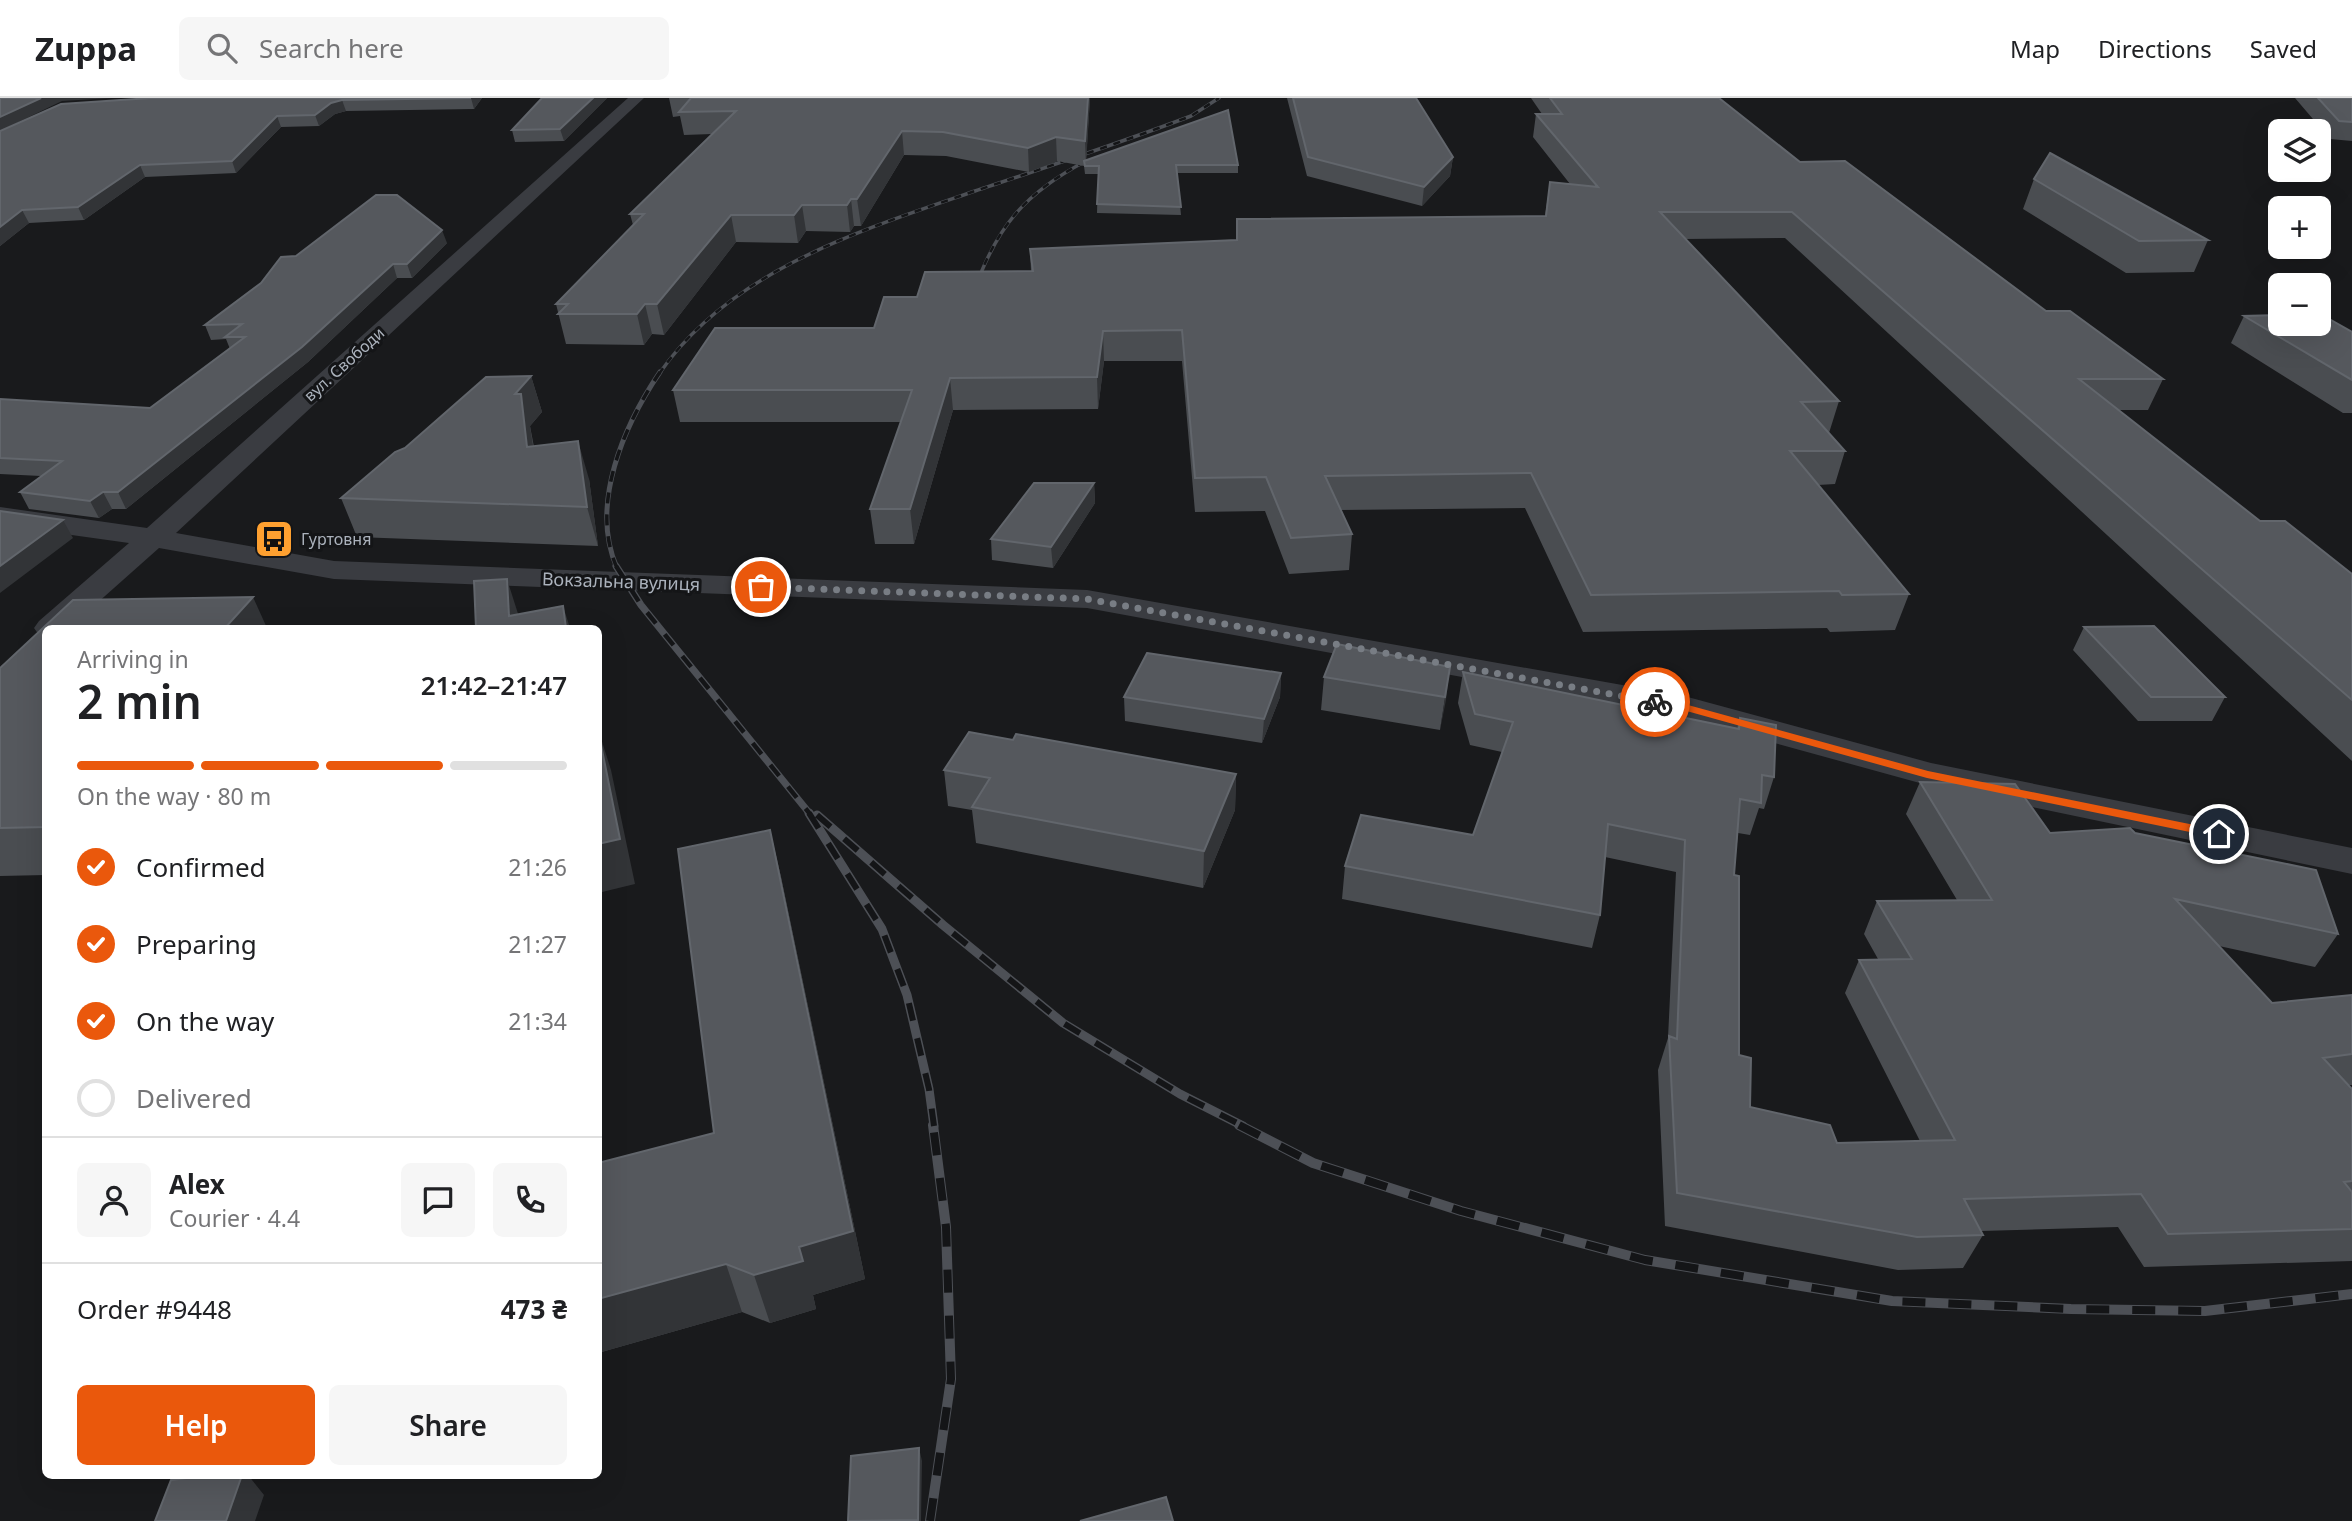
<!DOCTYPE html>
<meta charset="utf-8">
<style>
:root{--surface:#fff;--page:#f6f6f6;--text:#202124;--muted:#757577;--line:#e0e0e0;--accent:#ea580c}
body{margin:0;font-family:"Noto Sans",sans-serif;background:var(--page);color:var(--text);height:100vh;display:flex;flex-direction:column;font-size:26px;white-space:nowrap}
*{box-sizing:border-box;margin:0}
p{font-size:23px;color:var(--muted)}
.icon{flex:none;width:38px;height:38px;fill:none;stroke:currentColor;stroke-width:2;stroke-linecap:round;stroke-linejoin:round}
.map{position:relative;flex:1;overflow:hidden}
.side{position:absolute;left:42px;top:527px;width:560px;height:854px;display:flex;flex-direction:column;background:var(--surface);border-radius:10px;box-shadow:0 7px 28px #0002}
.side>*{flex:none}
.tools{position:absolute;left:2268px;top:21px;display:grid;gap:14px}
.tools a{display:grid;place-items:center;width:63px;height:63px;border-radius:10px;background:var(--surface);box-shadow:0 7px 28px #0002;font-size:35px}
.pin{position:absolute;display:grid;place-items:center;width:60px;height:60px;color:#fff;margin:-30px;border:4px solid #fff;border-radius:50%;box-shadow:0 2px 7px #0007}
.courier{position:absolute;display:grid;place-items:center;width:70px;height:70px;margin:-35px;border:5px solid #ea580c;border-radius:50%;background:#fff;color:#222;box-shadow:0 2px 9px #0007}
.headline em{font-style:normal;font-weight:600}
.headline div{display:flex;flex-direction:column-reverse}
.headline{display:flex;align-items:center;justify-content:space-between;height:119px;padding:0 35px}
h1{font-size:46px;font-weight:600;line-height:52px}
.bar{display:grid;grid-template-columns:repeat(4,1fr);gap:10px 7px;align-content:center;height:84px;padding:0 35px}
.bar i{height:9px;border-radius:5px;background:var(--line)}
.bar .selected{background:var(--accent)}
.bar p{grid-column:span 4}
.line{display:flex;align-items:center;gap:18px;padding:0 35px;border-top:2px solid var(--line)}
.line div{flex:1}
.round{display:grid;place-items:center;flex:none;width:74px;height:74px;border-radius:10px;background:var(--page)}
ol{padding:0 35px;list-style:none}
li{display:flex;align-items:center;gap:21px;height:77px}
li p{margin-inline-start:auto}
li .icon{padding:7px;border-radius:50%;background:var(--accent);color:#fff;stroke-width:4}
li:last-child{color:var(--muted)}
li i{width:38px;height:38px;border:4px solid var(--line);border-radius:50%}
.cta{display:flex;gap:14px;margin-top:auto;padding:14px 35px}
.cta a{flex:1;height:80px;border-radius:10px;background:var(--accent);color:#fff;font-size:28px;font-weight:600;line-height:80px;text-align:center}
.cta a+a{background:var(--page);color:var(--text)}
header{display:flex;align-items:center;gap:42px;box-sizing:border-box;height:98px;padding:0 35px;background:var(--surface);border-bottom:2px solid var(--line)}
header strong{font-size:33px}
nav{display:flex;gap:38px;margin-inline-start:auto;font-size:24px}
.search{width:490px;height:63px;background:var(--page);display:flex;align-items:center;gap:18px;box-sizing:border-box;padding:0 24px;border-radius:10px;color:var(--muted);font-size:26px}
.map>svg:first-child{display:block}
.lines{fill:none;stroke-linecap:round;stroke-linejoin:round}
.minor{fill:#3a3c41;fill-rule:evenodd}
.rail-far4-casing{stroke:#4d5056;stroke-width:3.5}
.rail-far3-casing{stroke:#4d5056;stroke-width:5}
.rail-far2-casing{stroke:#4d5056;stroke-width:7}
.rail-far1-casing{stroke:#4d5056;stroke-width:9}
.rail-casing{stroke:#4d5056;stroke-width:10}
.rail-far4{stroke:#141517;stroke-width:2.5;stroke-dasharray:7;stroke-linecap:butt}
.rail-far3{stroke:#141517;stroke-width:3.5;stroke-dasharray:11;stroke-linecap:butt}
.rail-far2{stroke:#141517;stroke-width:4.5;stroke-dasharray:14;stroke-linecap:butt}
.rail-far1{stroke:#141517;stroke-width:6;stroke-dasharray:18;stroke-linecap:butt}
.rail{stroke:#141517;stroke-width:8;stroke-dasharray:23;stroke-linecap:butt}
.wall{fill:#4a4d51}
.shaded-wall{fill:#323437}
.building{fill:#55585d;stroke:#62666c;stroke-width:2}
.route{fill:#ea580c}
.done{stroke:#787d84;stroke-width:7;stroke-dasharray:0 12.6}
.labels{text-anchor:middle;dominant-baseline:central;stroke-width:6;stroke-linejoin:round;paint-order:stroke}
.far-street-label{font-size:16px;fill:#abb2bc;stroke:#141517}
.far-poi-label{font-size:16px;fill:#abb2bc;stroke:#141517;text-anchor:start}
.street-label{font-size:18px;fill:#abb2bc;stroke:#141517}
</style>
<header>
<strong>Zuppa</strong>
<div class="search"><svg class="icon" aria-label="search" viewBox="0 0 24 24"><circle cx="10" cy="10" r="6"/><path d="M15 15l6 6"/></svg>Search here</div>
<nav><a>Map</a><a>Directions</a><a>Saved</a></nav>
</header>
<div class="map">
<svg width="2352" height="1423" viewBox="0 0 2352 1423">
<rect width="100%" height="100%" fill="#191a1c"/>
<g class="lines">
<!-- minor -->
<path class="minor" d="M 628,0 L 644,0 L 176,435 L 334,463 L 1087,492 L 1684,598 L 1931,665 L 2352,750 L 2352,776 L 1927,687 L 1680,619 L 1087,510 L 334,481 L 159,450 L 69,530 L 46,530 L 46,539 L 39,537 L 34,530 L 39,523 L 129,445 L 0,427 L 0,409 L 147,430 Z"/>
<defs>
<path id="rail-far4" d="M 974,193 C 997,128 1025,95 1086,63
M 659,276 C 730,172 862,132 975,93 C 1047,69 1120,45 1191,18 L 1219,0"/>
<path id="rail-far3" d="M 617,470 C 589,407 624,327 660,274"/>
<path id="rail-far2" d="M 616,468 L 641,507 L 810,716"/>
<path id="rail-far1" d="M 809,715 L 882,831 L 907,897 L 929,991 L 934,1028
M 817,717 L 943,827 L 1063,925 L 1180,996 L 1243,1028"/>
<path id="rail" d="M 1239,1027 L 1313,1065 L 1461,1113 L 1645,1162 L 1892,1203 L 2071,1211 L 2205,1213 L 2352,1196
M 930,1423 L 951,1281 L 946,1129 L 933,1027"/>
</defs>
<!-- rail-far4 casing -->
<use href="#rail-far4" class="rail-far4-casing"/>
<!-- rail-far3 casing -->
<use href="#rail-far3" class="rail-far3-casing"/>
<!-- rail-far2 casing -->
<use href="#rail-far2" class="rail-far2-casing"/>
<!-- rail-far1 casing -->
<use href="#rail-far1" class="rail-far1-casing"/>
<!-- rail casing -->
<use href="#rail" class="rail-casing"/>
<!-- rail-far4 -->
<use href="#rail-far4" class="rail-far4"/>
<!-- rail-far3 -->
<use href="#rail-far3" class="rail-far3"/>
<!-- rail-far2 -->
<use href="#rail-far2" class="rail-far2"/>
<!-- rail-far1 -->
<use href="#rail-far1" class="rail-far1"/>
<!-- rail -->
<use href="#rail" class="rail"/>
</g>
<!-- wall -->
<path class="wall" d="M 151,0 L 482,0 L 474,11 L 346,13 L 335,16 L 319,28 L 281,29 L 236,75 L 145,79 L 84,122 L 29,125 L 0,148 L 0,34 Z
M 542,0 L 607,0 L 564,43 L 515,44 L 512,32 Z
M 669,0 L 1090,0 L 1086,62 L 1238,67 L 1238,75 L 1177,75 L 1181,117 L 1097,115 L 1098,76 L 1085,76 L 1084,68 L 1057,63 L 1029,74 L 946,58 L 904,57 L 861,128 L 854,128 L 850,134 L 806,133 L 798,145 L 736,144 L 664,237 L 652,236 L 644,247 L 566,246 L 556,206 L 633,127 L 630,116 L 712,36 L 684,37 L 680,18 L 673,19 Z
M 1287,0 L 1416,0 L 1453,59 L 1450,78 L 1422,108 L 1307,78 Z
M 1531,0 L 1719,0 L 1800,64 L 2046,213 L 2163,281 L 2148,312 L 2119,312 L 2260,423 L 2352,476 L 2352,663 L 1785,140 L 1685,141 L 1839,303 L 1829,335 L 1845,353 L 1835,386 L 1818,387 L 1909,496 L 1895,532 L 1830,534 L 1827,530 L 1583,534 L 1525,410 L 1341,412 L 1352,436 L 1349,472 L 1289,476 L 1265,413 L 1195,414 L 1182,263 L 1104,263 L 1098,311 L 953,312 L 914,446 L 875,446 L 870,411 L 901,324 L 680,324 L 673,292 L 874,230 L 917,199 L 1031,173 L 1030,151 L 1236,142 L 1237,121 L 1545,118 L 1550,84 L 1570,86 L 1533,39 L 1536,16 L 1542,16 Z
M 2295,0 L 2352,0 L 2352,43 L 2330,41 Z
M 2034,81 L 2208,142 L 2194,174 L 2126,175 L 2023,111 Z
M 447,145 L 412,180 L 397,180 L 308,264 L 126,411 L 112,411 L 99,420 L 29,411 L 20,394 L 41,378 L 0,376 L 0,301 L 150,310 L 230,251 L 226,241 L 211,242 L 205,227 L 296,158 Z
M 2244,218 L 2352,234 L 2352,315 L 2343,315 L 2231,245 Z
M 531,278 L 542,314 L 530,328 L 534,349 L 589,381 L 598,448 L 357,439 L 341,400 L 405,350 Z
M 1094,385 L 1095,405 L 1053,470 L 992,462 L 991,441 Z
M 2084,529 L 2225,599 L 2212,623 L 2138,623 L 2073,552 Z
M 46,530 L 46,777 L 0,778 L 0,570 Z
M 1450,569 L 1440,632 L 1321,612 L 1324,579 Z
M 1463,574 L 1737,630 L 1740,620 L 1774,679 L 1764,711 L 1759,710 L 1750,737 L 1738,735 L 1734,777 L 1739,957 L 1750,1009 L 1837,1045 L 1920,1043 L 1845,895 L 1859,862 L 1878,861 L 1864,836 L 1877,803 L 1957,802 L 1906,716 L 1920,684 L 2050,735 L 2135,735 L 2338,836 L 2315,869 L 2219,848 L 2272,905 L 2352,897 L 2352,987 L 2348,987 L 2352,991 L 2352,1163 L 2144,1169 L 2118,1129 L 1981,1133 L 1983,1137 L 1963,1170 L 1898,1172 L 1665,1128 L 1658,972 L 1668,940 L 1676,774 L 1605,759 L 1600,817 L 1592,850 L 1342,801 L 1345,768 L 1473,737 L 1502,654 L 1470,647 L 1458,605 Z
M 1281,575 L 1280,599 L 1262,645 L 1125,623 L 1124,599 Z
M 1013,642 L 1236,676 L 1235,712 L 1203,790 L 976,745 L 972,712 L 948,708 L 944,672 Z
M 770,732 L 781,779 L 865,1181 L 813,1197 L 816,1211 L 770,1225 L 742,1214 L 598,1255 L 598,1065 L 714,1035 Z"/>
<!-- shaded-wall -->
<path class="shaded-wall" d="M 41,0 L 112,0 L 62,3 L 0,33 L 0,19 Z
M 471,0 L 482,0 L 474,11 Z
M 593,0 L 607,0 L 564,43 L 560,31 Z
M 1088,0 L 1090,0 L 1086,68 L 1085,43 Z
M 342,2 L 346,13 L 335,16 L 319,28 L 315,17 L 331,5 Z
M 277,18 L 281,29 L 236,75 L 232,63 Z
M 902,33 L 904,57 L 861,128 L 857,101 Z
M 1056,39 L 1057,63 L 1029,74 L 1028,50 Z
M 1453,59 L 1450,78 L 1422,108 L 1424,89 Z
M 140,67 L 145,79 L 84,122 L 78,109 Z
M 851,101 L 854,128 L 850,134 L 847,107 Z
M 802,107 L 806,133 L 798,145 L 794,117 Z
M 22,112 L 29,125 L 0,148 L 0,129 Z
M 731,117 L 736,144 L 664,237 L 657,206 Z
M 442,132 L 447,145 L 412,180 L 407,166 Z
M 393,166 L 397,180 L 308,264 L 126,411 L 118,394 Z
M 645,206 L 652,236 L 644,247 L 637,216 Z
M 1103,233 L 1104,263 L 1098,311 L 1097,279 Z
M 531,278 L 542,314 L 530,328 L 539,387 L 527,349 L 515,296 Z
M 950,280 L 953,312 L 914,446 L 910,411 Z
M 578,343 L 589,381 L 598,448 L 587,409 Z
M 1094,385 L 1095,405 L 1053,470 L 1051,449 Z
M 103,394 L 112,411 L 99,420 L 90,403 Z
M 63,422 L 73,440 L 0,495 L 0,468 Z
M 507,481 L 520,522 L 509,518 Z
M 253,499 L 267,530 L 225,530 Z
M 563,508 L 570,530 L 566,530 Z
M 1450,569 L 1446,602 L 1440,632 L 1445,599 Z
M 1281,575 L 1280,599 L 1262,645 L 1264,621 Z
M 598,631 L 611,672 L 635,786 L 598,795 Z
M 1236,676 L 1235,712 L 1203,790 L 1204,753 Z
M 770,732 L 781,779 L 865,1181 L 813,1197 L 816,1211 L 770,1225 L 754,1177 L 799,1149 Z
M 726,1166 L 742,1214 L 598,1255 L 598,1201 Z
M 919,1350 L 922,1363 L 921,1423 L 918,1423 Z
M 242,1377 L 248,1377 L 264,1397 L 255,1423 L 226,1423 Z"/>
<!-- building -->
<path class="building" d="M 0,0 L 41,0 L 0,19 Z
M 151,0 L 471,0 L 342,2 L 331,5 L 315,17 L 277,18 L 232,63 L 140,67 L 78,109 L 22,112 L 0,129 L 0,33 L 61,6 Z
M 542,0 L 593,0 L 560,31 L 512,32 Z
M 691,0 L 1088,0 L 1085,43 L 1056,39 L 1028,50 L 943,34 L 902,33 L 857,101 L 851,101 L 847,107 L 802,107 L 794,117 L 731,117 L 657,206 L 645,206 L 637,216 L 558,216 L 568,206 L 556,206 L 644,116 L 630,116 L 736,13 L 679,14 Z
M 1293,0 L 1416,0 L 1453,59 L 1424,89 L 1308,59 Z
M 1550,0 L 1719,0 L 1800,64 L 1845,63 L 2046,213 L 2070,213 L 2163,281 L 2079,281 L 2260,423 L 2285,423 L 2352,476 L 2352,602 L 1792,114 L 1660,114 L 1839,303 L 1801,304 L 1845,353 L 1790,353 L 1909,496 L 1842,497 L 1839,493 L 1591,497 L 1531,375 L 1325,378 L 1352,436 L 1291,440 L 1266,379 L 1195,380 L 1182,232 L 1103,233 L 1097,279 L 950,280 L 910,411 L 870,411 L 912,292 L 673,292 L 715,230 L 874,230 L 884,199 L 917,199 L 925,174 L 1033,173 L 1030,151 L 1237,142 L 1237,121 L 1546,118 L 1550,84 L 1598,89 L 1536,16 L 1562,16 Z
M 2318,0 L 2352,0 L 2352,24 L 2339,23 Z
M 1228,12 L 1238,67 L 1176,67 L 1181,109 L 1097,106 L 1099,68 L 1085,68 L 1084,63 Z
M 2050,55 L 2208,142 L 2139,143 L 2034,81 Z
M 376,97 L 397,97 L 442,132 L 407,166 L 393,166 L 302,249 L 118,394 L 103,394 L 90,403 L 20,394 L 62,363 L 0,360 L 0,301 L 150,310 L 245,239 L 225,239 L 242,226 L 205,227 L 261,185 L 281,159 L 296,158 Z
M 2280,217 L 2280,226 L 2319,226 L 2319,217 L 2322,217 L 2352,234 L 2352,282 L 2244,218 Z
M 531,278 L 515,296 L 521,296 L 527,349 L 578,343 L 587,409 L 341,400 L 395,354 L 405,350 L 486,279 Z
M 1034,385 L 1094,385 L 1051,449 L 991,441 Z
M 0,413 L 63,422 L 0,468 Z
M 507,481 L 509,518 L 563,508 L 566,530 L 476,530 L 474,483 Z
M 253,499 L 225,530 L 46,530 L 46,729 L 0,730 L 0,570 L 73,502 Z
M 2154,528 L 2225,599 L 2151,599 L 2084,529 Z
M 1337,546 L 1450,569 L 1445,599 L 1324,579 Z
M 1147,555 L 1281,575 L 1264,621 L 1124,599 Z
M 1463,574 L 1739,631 L 1740,620 L 1776,627 L 1774,679 L 1762,677 L 1761,705 L 1740,701 L 1734,777 L 1739,778 L 1739,957 L 1751,960 L 1750,1009 L 1830,1027 L 1837,1045 L 1955,1042 L 1859,862 L 1912,861 L 1877,803 L 1992,802 L 1920,684 L 2015,686 L 2050,735 L 2130,730 L 2135,735 L 2316,772 L 2338,836 L 2175,801 L 2272,905 L 2352,897 L 2352,956 L 2323,960 L 2352,991 L 2352,1083 L 2344,1084 L 2352,1094 L 2352,1131 L 2168,1136 L 2141,1096 L 1964,1101 L 1983,1137 L 1917,1139 L 1677,1095 L 1669,938 L 1677,941 L 1685,742 L 1608,726 L 1600,817 L 1345,768 L 1361,717 L 1473,737 L 1513,624 L 1475,616 Z
M 598,632 L 620,741 L 598,746 Z
M 969,634 L 1013,642 L 1016,636 L 1236,676 L 1204,753 L 972,709 L 990,680 L 944,672 Z
M 770,732 L 853,1133 L 799,1149 L 803,1163 L 754,1177 L 726,1166 L 598,1201 L 598,1065 L 714,1035 L 678,751 Z
M 919,1350 L 918,1422 L 848,1423 L 851,1358 Z
M 210,1377 L 242,1377 L 226,1423 L 155,1423 L 171,1382 Z
M 1166,1399 L 1173,1423 L 1080,1423 Z"/>
<!-- route -->
<path class="route" d="M 1655,601 L 1688,607 L 1928,673 L 2219,732 L 2225,736 L 2219,740 L 1927,680 L 1683,612 L 1652,606 L 1652,602 Z"/>
<g class="lines">
<!-- done -->
<path class="done" d="M 761,489 L 1087,501 L 1655,604"/>
</g>
<!-- icons -->
<defs>
<symbol id="bus-square" viewBox="-11 -11 22 22"><rect x="-9" y="-9" width="18" height="18" rx="4" fill="#fea030" stroke="#141517"/><path d="M-5-6H5V4H4V6H2V4H-2V6H-4V4H-5ZM-3.5-4V0h7V-4ZM-3.5 1.2v1.5H-2V1.2ZM2 1.2v1.5H3.5V1.2Z" fill="#111"/></symbol>
</defs>
<g fill-rule="evenodd">
<use href="#bus-square" x="252" y="419" width="44" height="44"/>
</g>
<g class="labels">
<!-- far-street labels -->
<g class="far-street-label">
<text transform="translate(344 266) rotate(-42)">вул. Свободи</text>
</g>
<!-- far-poi labels -->
<g class="far-poi-label">
<text x="301" y="441">Гуртовня</text>
</g>
<!-- street labels -->
<g class="street-label">
<text transform="translate(621 483) rotate(2)">Вокзальна вулиця</text>
</g>
</g>
</svg>
<div class="tools">
<a><svg class="icon" aria-label="layers" viewBox="0 0 24 24"><path d="M12 4l9 5-9 5-9-5zM3 14l9 5 9-5"/></svg></a>
<a>+</a>
<a>−</a>
</div>
<div class="pin" style="left:761px;top:489px;background:#ea580c"><svg class="icon" aria-label="bag" viewBox="0 0 24 24"><path d="M5 8h14l-1 12H6zM9 8a3 3 0 0 1 6 0"/></svg></div>
<div class="pin" style="left:2219px;top:736px;background:#1f2937"><svg class="icon" aria-label="home" viewBox="0 0 24 24"><path d="M3 11l9-7 9 7M6 9v11h12V9"/></svg></div>
<div class="courier" style="left:1655px;top:604px"><svg class="icon" aria-label="bike" viewBox="0 0 24 24"><circle cx="6" cy="16" r="4"/><circle cx="18" cy="16" r="4"/><path d="M6 16l4-8h5l3 8M10 8l3 8H6M13 5h3"/></svg></div>
<section class="side">
<div class="headline"><div><h1>2 min</h1><p>Arriving in</p></div><em>21:42–21:47</em></div>
<div class="bar"><i class="selected"></i><i class="selected"></i><i class="selected"></i><i></i><p>On the way · 80 m</p></div>
<ol>
<li><svg class="icon" aria-label="check" viewBox="0 0 24 24"><path d="M5 12l5 5 9-10"/></svg>Confirmed<p>21:26</p></li>
<li><svg class="icon" aria-label="check" viewBox="0 0 24 24"><path d="M5 12l5 5 9-10"/></svg>Preparing<p>21:27</p></li>
<li><svg class="icon" aria-label="check" viewBox="0 0 24 24"><path d="M5 12l5 5 9-10"/></svg>On the way<p>21:34</p></li>
<li><i></i>Delivered</li>
</ol>
<div class="line" style="height:126px"><a class="round"><svg class="icon" aria-label="person" viewBox="0 0 24 24"><circle cx="12" cy="8" r="4"/><path d="M4 21q1-7 8-7t8 7"/></svg></a><div><b>Alex</b><p>Courier · 4.4</p></div><a class="round"><svg class="icon" aria-label="chat" viewBox="0 0 24 24"><path d="M4 5h16v11H9l-5 4z"/></svg></a><a class="round"><svg class="icon" aria-label="phone" viewBox="0 0 24 24"><path d="M5 4h4l2 5-3 2q2 4 5 5l2-3 5 2v4C11 20 4 13 5 4z"/></svg></a></div>
<div class="line" style="height:91px"><div>Order #9448</div><b>473 ₴</b></div>
<div class="cta"><a>Help</a><a>Share</a></div>
</section>
</div>
